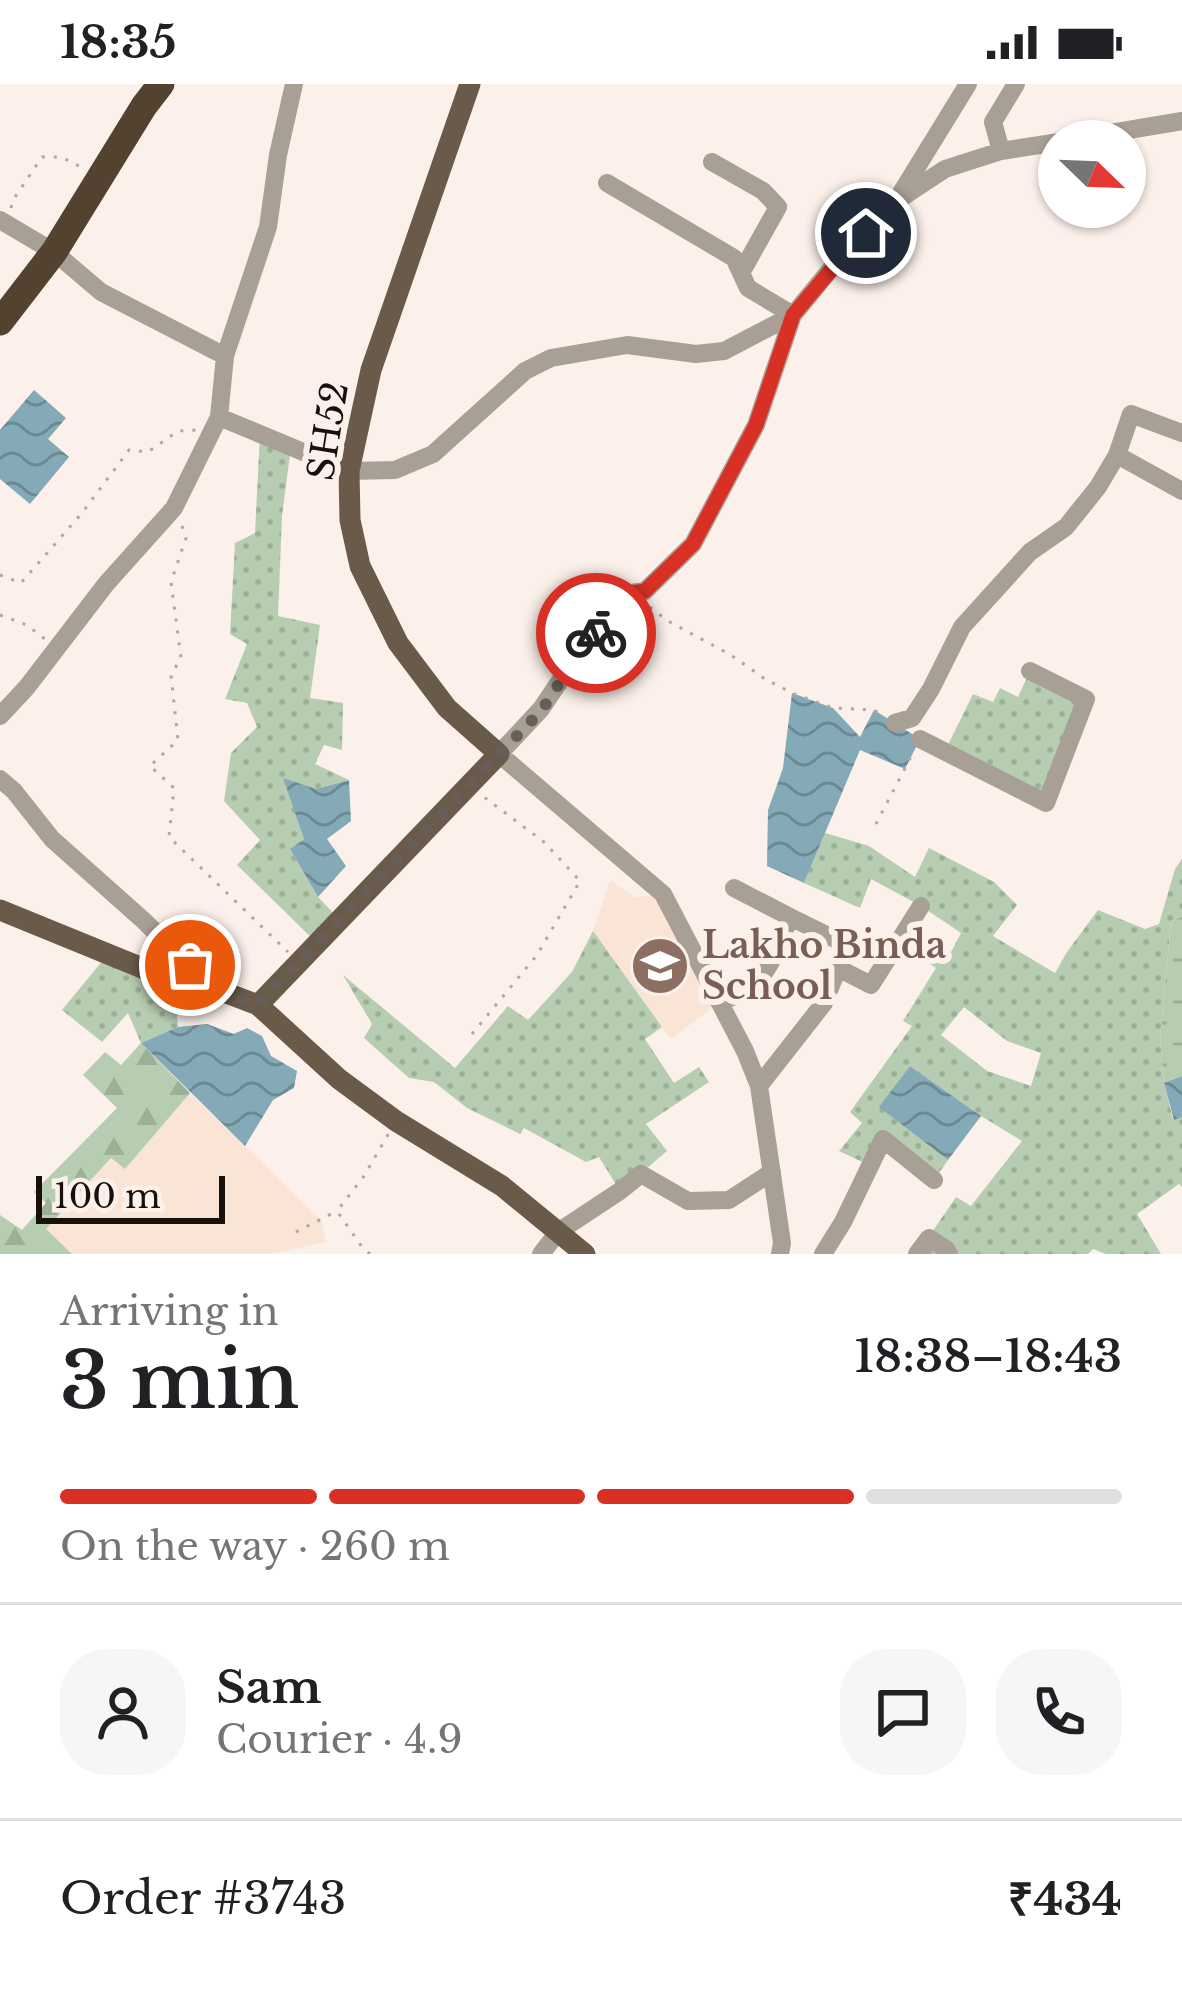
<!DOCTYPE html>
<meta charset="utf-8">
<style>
:root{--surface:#fff;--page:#f6f6f6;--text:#202124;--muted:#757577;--line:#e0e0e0;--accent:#d93025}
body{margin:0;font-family:"Libre Baskerville",serif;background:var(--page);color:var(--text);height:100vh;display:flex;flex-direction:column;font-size:45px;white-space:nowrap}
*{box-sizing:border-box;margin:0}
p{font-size:39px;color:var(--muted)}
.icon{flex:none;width:66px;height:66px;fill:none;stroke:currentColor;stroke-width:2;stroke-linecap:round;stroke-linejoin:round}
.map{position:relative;height:1170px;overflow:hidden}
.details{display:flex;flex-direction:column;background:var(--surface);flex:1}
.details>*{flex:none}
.needle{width:78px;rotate:113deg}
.fabs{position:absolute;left:1038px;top:36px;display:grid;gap:24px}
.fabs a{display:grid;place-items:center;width:108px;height:108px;border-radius:50%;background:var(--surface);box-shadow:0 3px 9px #0004;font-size:60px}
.scale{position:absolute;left:36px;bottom:30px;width:189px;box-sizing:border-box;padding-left:12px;border:6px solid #19100b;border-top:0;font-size:33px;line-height:42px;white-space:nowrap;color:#19100b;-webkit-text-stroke:9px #fcf0ea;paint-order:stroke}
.pin{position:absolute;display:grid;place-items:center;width:102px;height:102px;color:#fff;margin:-51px;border:6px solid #fff;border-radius:50%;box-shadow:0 3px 12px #0007}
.courier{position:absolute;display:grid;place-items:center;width:120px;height:120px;margin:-60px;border:9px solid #d93025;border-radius:50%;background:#fff;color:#222;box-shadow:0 3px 15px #0007}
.headline em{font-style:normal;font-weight:600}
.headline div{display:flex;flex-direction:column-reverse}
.headline{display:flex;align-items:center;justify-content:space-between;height:204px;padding:0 60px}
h1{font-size:78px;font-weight:600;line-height:90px}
.bar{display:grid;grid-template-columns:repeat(4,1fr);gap:18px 12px;align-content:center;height:144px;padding:0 60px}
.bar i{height:15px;border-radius:9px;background:var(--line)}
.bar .active{background:var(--accent)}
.bar p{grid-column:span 4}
.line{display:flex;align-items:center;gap:30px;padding:0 60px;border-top:3px solid var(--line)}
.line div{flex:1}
.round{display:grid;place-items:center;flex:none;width:126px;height:126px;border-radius:48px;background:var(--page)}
.status{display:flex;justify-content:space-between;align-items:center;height:84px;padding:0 60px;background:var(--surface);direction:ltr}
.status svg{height:33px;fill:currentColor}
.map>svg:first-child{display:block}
.education{fill:#f9e4d6}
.grass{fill:url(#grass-dots);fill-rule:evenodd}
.forest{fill:url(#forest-firs)}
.wetland{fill:url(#wetland-marsh)}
.water{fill:url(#water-waves)}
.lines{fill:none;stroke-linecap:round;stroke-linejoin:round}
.path{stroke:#b1a6a1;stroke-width:3;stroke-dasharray:3 9;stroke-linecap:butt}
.minor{stroke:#a89f95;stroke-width:18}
.major{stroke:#6a5a4a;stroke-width:21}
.highway{stroke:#544230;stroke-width:27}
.done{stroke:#685e59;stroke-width:12;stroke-dasharray:0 21.6}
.route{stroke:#d93025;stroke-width:15}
.labels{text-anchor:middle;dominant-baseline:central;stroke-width:12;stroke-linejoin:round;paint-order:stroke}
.street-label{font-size:36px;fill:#19100b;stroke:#fcf0ea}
.education-label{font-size:36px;font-weight:bold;fill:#785e54;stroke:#fcf0ea;text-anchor:start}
</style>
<div class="status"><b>18:35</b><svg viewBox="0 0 49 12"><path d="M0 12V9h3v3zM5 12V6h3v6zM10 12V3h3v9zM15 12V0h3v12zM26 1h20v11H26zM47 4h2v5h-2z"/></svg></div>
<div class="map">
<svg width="1182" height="1170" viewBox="0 0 1182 1170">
<defs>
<pattern id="grass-dots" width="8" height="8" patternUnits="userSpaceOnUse" patternTransform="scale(3)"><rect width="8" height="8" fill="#b6cdb1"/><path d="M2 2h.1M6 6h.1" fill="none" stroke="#9caf97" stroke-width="1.8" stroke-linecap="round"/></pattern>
<pattern id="forest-firs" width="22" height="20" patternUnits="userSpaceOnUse" patternTransform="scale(3)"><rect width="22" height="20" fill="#b6cdb1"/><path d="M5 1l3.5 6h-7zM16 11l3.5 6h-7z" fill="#9caf97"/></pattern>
<pattern id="wetland-marsh" width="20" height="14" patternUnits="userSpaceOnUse" patternTransform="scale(3)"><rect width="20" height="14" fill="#b6cdb1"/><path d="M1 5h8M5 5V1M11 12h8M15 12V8" fill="none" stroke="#9caf97"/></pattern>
<pattern id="water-waves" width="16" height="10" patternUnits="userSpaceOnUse" patternTransform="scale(3)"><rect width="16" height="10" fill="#83aab6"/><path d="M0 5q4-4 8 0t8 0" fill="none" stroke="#6a8992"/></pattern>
</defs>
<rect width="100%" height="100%" fill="#fcf0ea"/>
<!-- education -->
<path class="education" d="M 610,796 L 634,813 L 663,810 L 720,918 L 671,955 L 593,847 Z
M 190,1009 L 321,1136 L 326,1158 L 271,1170 L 72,1170 L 45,1145 L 112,1074 L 125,1084 Z"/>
<!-- grass -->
<path class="grass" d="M 260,350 L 291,363 L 282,432 L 278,532 L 320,541 L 310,614 L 343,619 L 342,666 L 324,661 L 315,680 L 349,696 L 316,705 L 284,695 L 304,755 L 290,765 L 318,813 L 340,836 L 317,859 L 237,781 L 260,756 L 224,717 L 231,669 L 257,643 L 247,619 L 225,615 L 247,560 L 230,550 L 235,459 L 255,449 Z
M 1030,587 L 1086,615 L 1046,719 L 945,667 L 973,610 L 993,618 L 1000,604 L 1018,613 Z
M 825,749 L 869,762 L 915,793 L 929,764 L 994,798 L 1017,821 L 993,852 L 1055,889 L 1067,868 L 1098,826 L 1145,845 L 1159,840 L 1175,785 L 1182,775 L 1182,833 L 1171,837 L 1160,955 L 1164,999 L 1173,1035 L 1182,1033 L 1182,1103 L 1179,1100 L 1137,1130 L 1161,1170 L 1106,1170 L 1093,1165 L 1088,1170 L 917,1170 L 956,1113 L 971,1122 L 1022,1057 L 981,1032 L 910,982 L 880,1023 L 948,1076 L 934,1096 L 884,1055 L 871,1082 L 839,1067 L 862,1039 L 850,1028 L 912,942 L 903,937 L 936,884 L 920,872 L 929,857 L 951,868 L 961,849 L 921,822 L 871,795 L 860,824 L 804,799 ZM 964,923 L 1007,957 L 1041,969 L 1031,1002 L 987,987 L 941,951 Z
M 593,847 L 662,943 L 645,955 L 674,999 L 699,983 L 709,998 L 646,1040 L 667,1067 L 620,1107 L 599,1073 L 586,1078 L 524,1044 L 520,1050 L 467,1024 L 434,998 L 409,994 L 364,954 L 372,940 L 343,891 L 455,984 L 508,922 L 528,936 L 572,888 Z
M 108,870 L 174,897 L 178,943 L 141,959 L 128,929 L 102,958 L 62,926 Z"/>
<!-- forest -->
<path class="forest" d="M 141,959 L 190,1009 L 125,1085 L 111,1074 L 46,1145 L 72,1170 L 0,1170 L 0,1131 L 22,1146 L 46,1119 L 34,1108 L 117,1024 L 83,991 L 105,968 L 121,981 Z"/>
<!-- wetland -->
<path class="wetland" d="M 1182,833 L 1182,992 L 1164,999 L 1160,955 L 1171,837 Z"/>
<!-- water -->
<path class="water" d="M 34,306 L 66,334 L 48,355 L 69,373 L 30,420 L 0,395 L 0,346 Z
M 792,609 L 833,624 L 860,653 L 874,626 L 920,655 L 905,685 L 860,666 L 804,799 L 767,782 L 768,726 L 783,684 Z
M 283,694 L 316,705 L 349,696 L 351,737 L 327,755 L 346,782 L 318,813 L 290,765 L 304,755 Z
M 207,940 L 234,950 L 247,944 L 262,952 L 271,972 L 297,987 L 294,1004 L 273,1016 L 245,1062 L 141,959 L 178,943 Z
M 910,982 L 981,1032 L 948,1076 L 879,1023 Z
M 1182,992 L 1182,1033 L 1174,1036 L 1164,999 Z"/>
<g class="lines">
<!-- path -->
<path class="path" d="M 11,124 L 13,116 L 42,73 L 61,73 L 83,84
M 182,442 L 186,454 L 171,498 L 181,574 L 171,591 L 178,656 L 150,682 L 174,704 L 169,753 L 288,868
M 0,491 L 21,499 L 82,429 L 129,366 L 148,368 L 178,347 L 197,346
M 650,523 L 668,537 L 731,571 L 765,595 L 792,609 L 833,624 L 874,626 L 882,631
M 0,531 L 27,541 L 46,556
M 876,740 L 914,667
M 472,950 L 537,871 L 580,797 L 544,758 L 480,710
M 296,1148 L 335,1128
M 370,1170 L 362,1163 L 337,1127 L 364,1092 L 389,1049"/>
<!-- minor -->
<path class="minor" d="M 1063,57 L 1182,37
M 1001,67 L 993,38 L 1016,0
M 712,78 L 763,107 L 778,123 L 741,189
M 607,99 L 734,174 L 748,204 L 793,231
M 901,109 L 968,0
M 0,136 L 54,168 L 101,208 L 225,272
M 219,333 L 349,387 L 395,386 L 433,370 L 525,287 L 551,274 L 627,261 L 696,270 L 724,267 L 793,231
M 1117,371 L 1131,330 L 1182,349
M 0,632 L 27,603 L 106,500 L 174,424 L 219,333 L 225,272 L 268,143 L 278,71 L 294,0
M 895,639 L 912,634 L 931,605 L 962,543 L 1030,468 L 1066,443 L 1098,403 L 1117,371 L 1182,407
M 920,655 L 1046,719 L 1086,615 L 1030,587
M 0,695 L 14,707 L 52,755 L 143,836 L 213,904
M 790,833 L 847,861 L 838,884
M 720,918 C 769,901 771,877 790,833 L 734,804
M 759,1002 L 824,919 L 838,884 L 871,901 L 921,822
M 541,1170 L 558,1148 L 620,1107 L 641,1090 L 688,1117 L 729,1116 L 772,1088
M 780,1170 L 782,1159 L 759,1002 L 745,967 L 663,810 L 499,670 L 541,625 L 574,576 L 632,509 L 645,507 L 693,460 L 756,341 L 793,231 L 835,180 L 895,118 L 945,85 L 1001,67 L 1059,58
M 823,1170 L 843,1138 L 883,1055 L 934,1096
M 917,1170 L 929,1154 L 946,1165 L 949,1170"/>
<!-- major -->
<path class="major" d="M 0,826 L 174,897 L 213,904 L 258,921 L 339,995 L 396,1037 L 502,1102 L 585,1170
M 258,921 L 499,670 L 447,624 L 398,559 L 360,482 L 350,436 L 349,387 L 371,286 L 470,0"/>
<!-- highway -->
<path class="highway" d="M 0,238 L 54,168 L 144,22 L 161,0"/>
</g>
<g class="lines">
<!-- done -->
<path class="done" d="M 190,881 L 213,904 L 257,921 L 542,626 L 574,576 L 596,549"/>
<!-- route -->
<path class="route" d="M 596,549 L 632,509 L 645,507 L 693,460 L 756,341 L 793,231 L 836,180 L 866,149"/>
</g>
<!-- icons -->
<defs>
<symbol id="school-disc" viewBox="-11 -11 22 22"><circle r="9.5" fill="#8d6e63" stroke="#fcf0ea"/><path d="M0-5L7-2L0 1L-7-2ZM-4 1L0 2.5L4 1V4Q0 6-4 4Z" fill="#fff"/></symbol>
</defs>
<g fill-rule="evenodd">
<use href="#school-disc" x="627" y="849" width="66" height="66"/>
</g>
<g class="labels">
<!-- street labels -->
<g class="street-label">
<text transform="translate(328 347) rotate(-81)">SH52</text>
</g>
<!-- education labels -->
<g class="education-label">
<text x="702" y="861">Lakho Binda<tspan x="702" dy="41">School</tspan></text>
</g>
</g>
</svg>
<div class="fabs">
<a><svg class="needle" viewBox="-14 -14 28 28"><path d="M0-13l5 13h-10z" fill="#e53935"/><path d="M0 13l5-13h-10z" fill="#757577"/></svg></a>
</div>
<div class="scale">100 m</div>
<div class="pin" style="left:190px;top:881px;background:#ea580c"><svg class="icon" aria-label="bag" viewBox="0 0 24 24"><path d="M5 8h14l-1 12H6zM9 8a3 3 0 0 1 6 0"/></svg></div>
<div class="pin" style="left:866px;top:149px;background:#1f2937"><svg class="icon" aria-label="home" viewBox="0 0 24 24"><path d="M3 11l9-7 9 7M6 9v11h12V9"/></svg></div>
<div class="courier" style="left:596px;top:549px"><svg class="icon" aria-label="bike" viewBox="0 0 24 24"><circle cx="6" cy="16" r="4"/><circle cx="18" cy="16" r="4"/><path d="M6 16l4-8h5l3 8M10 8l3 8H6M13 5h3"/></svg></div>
</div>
<section class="details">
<div class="headline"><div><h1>3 min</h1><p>Arriving in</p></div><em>18:38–18:43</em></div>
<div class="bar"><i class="active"></i><i class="active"></i><i class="active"></i><i></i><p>On the way · 260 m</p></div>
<div class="line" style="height:216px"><a class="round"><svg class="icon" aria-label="person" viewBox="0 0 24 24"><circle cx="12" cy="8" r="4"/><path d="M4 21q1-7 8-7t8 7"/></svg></a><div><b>Sam</b><p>Courier · 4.9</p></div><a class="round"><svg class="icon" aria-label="chat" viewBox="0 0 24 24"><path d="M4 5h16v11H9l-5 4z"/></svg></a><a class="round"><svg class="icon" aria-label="phone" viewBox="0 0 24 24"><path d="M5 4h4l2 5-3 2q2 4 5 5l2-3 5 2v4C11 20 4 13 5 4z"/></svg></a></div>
<div class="line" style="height:156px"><div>Order #3743</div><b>₹434</b></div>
</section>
